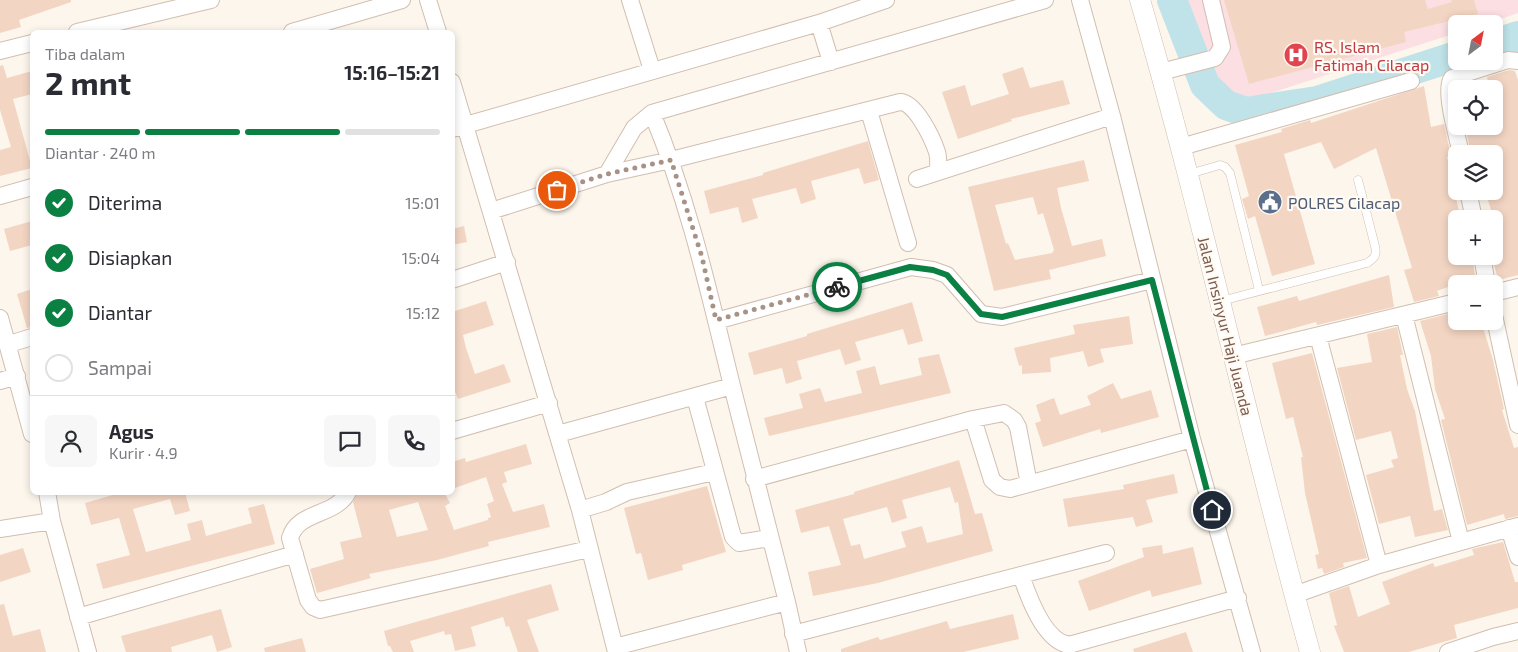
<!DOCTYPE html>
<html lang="id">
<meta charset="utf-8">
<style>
:root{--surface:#fff;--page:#f7f7f7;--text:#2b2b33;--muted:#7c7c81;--line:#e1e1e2;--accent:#0b8043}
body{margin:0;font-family:"Exo 2",sans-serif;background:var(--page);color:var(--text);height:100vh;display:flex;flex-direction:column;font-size:19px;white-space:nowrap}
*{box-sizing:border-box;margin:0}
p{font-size:16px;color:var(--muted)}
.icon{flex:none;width:28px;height:28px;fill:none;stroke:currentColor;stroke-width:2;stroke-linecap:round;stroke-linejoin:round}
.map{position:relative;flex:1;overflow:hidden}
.panel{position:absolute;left:30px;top:30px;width:425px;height:465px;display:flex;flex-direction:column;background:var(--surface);border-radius:8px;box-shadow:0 2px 8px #0003}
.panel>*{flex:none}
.needle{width:32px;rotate:32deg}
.fabs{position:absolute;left:1448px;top:15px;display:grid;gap:10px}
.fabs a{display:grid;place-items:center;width:55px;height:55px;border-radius:8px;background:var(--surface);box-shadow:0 2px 8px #0003;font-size:25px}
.pin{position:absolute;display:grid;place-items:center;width:42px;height:42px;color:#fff;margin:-21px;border:2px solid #fff;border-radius:50%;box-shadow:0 1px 5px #0007}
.courier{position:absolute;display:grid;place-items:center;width:50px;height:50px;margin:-25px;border:4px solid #0b8043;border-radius:50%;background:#fff;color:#222;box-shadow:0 1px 6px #0007}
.head em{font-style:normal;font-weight:700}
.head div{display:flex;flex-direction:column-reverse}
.head{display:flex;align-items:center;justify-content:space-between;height:85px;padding:0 15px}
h1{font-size:32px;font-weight:700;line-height:38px}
.bar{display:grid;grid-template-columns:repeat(4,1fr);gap:8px 5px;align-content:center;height:60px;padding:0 15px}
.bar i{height:6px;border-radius:4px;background:var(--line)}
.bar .active{background:var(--accent)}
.bar p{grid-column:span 4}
.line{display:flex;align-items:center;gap:12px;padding:0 15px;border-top:1px solid var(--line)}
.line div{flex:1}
.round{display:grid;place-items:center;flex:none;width:52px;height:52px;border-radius:8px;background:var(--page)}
ol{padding:0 15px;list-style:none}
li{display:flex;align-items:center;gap:15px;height:55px}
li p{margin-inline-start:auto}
li .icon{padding:5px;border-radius:50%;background:var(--accent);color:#fff;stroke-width:4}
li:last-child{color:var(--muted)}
li i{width:28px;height:28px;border:2px solid var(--line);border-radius:50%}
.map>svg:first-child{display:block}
.medical{fill:#fbdfe3}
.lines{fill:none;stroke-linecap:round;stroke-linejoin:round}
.river{stroke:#bfe3e8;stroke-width:30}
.building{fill:#f3d5c3;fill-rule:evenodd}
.service-casing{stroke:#d1beb0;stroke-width:9}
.minor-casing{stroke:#d1beb0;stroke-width:18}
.tertiary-casing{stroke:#d1beb0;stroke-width:21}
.service{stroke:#fff;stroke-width:8}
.minor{stroke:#fff;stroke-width:16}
.tertiary{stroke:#fff;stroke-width:20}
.done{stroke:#a89285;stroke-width:5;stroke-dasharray:0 9}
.route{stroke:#0b8043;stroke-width:6}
.labels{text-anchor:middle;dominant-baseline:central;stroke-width:4.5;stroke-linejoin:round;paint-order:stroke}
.health-label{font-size:16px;fill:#be3a42;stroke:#fffaf3;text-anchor:start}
.service-label{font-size:16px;fill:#4e5e75;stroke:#fffaf3;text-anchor:start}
.street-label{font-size:16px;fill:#7a5c4d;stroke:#fffaf3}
</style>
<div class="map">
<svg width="1518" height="652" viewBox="0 0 1518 652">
<rect width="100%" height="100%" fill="#fdf6ec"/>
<!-- medical -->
<path class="medical" d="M 1188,0 L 1518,0 L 1518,13 L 1486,24 L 1456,24 L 1456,33 L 1246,101 L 1228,94 L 1209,76 Z"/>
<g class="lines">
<!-- river -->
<path class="river" d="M 1172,0 L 1205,85 L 1226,105 L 1246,112 L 1317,101 L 1456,56
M 1494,44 L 1518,36"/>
</g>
<!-- building -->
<path class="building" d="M 0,0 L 71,0 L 71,2 L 19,20 L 21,27 L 0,33 Z
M 1224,0 L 1425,0 L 1428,9 L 1452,2 L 1451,0 L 1474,0 L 1478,14 L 1404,32 L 1406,42 L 1249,84 Z
M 3,65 L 7,78 L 32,71 L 32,94 L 13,99 L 32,168 L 0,176 L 0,150 L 11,147 L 0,110 L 0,66 Z
M 1023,67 L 1030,88 L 1063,80 L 1070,104 L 1011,119 L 1012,121 L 958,139 L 942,92 L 965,85 L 971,106 L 1009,94 L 1002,74 Z
M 1509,70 L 1515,71 L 1518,80 L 1518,275 L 1498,280 L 1492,256 L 1494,219 L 1485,191 L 1494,191 L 1494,154 L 1471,154 L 1465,126 L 1500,126 L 1494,103 L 1494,89 L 1490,89 L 1487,77 Z
M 1424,86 L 1431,127 L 1444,124 L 1451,156 L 1447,157 L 1460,216 L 1456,217 L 1456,256 L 1472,256 L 1476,282 L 1456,284 L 1437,291 L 1439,296 L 1414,302 L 1404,270 L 1412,268 L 1376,148 L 1334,169 L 1321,142 L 1284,154 L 1315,264 L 1272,276 L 1255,216 L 1248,219 L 1242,199 L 1249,196 L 1235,145 L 1282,132 L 1281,129 L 1310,120 L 1311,123 Z
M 868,141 L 879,180 L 864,184 L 859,168 L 811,181 L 816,199 L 801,204 L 796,188 L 752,199 L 758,218 L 742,223 L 738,207 L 710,214 L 704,191 L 763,175 L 763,173 Z
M 1084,160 L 1089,181 L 1057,188 L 1061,208 L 1072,246 L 1102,239 L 1106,256 L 1049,270 L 1051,279 L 994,291 L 968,187 ZM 1033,197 L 1038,215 L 1043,213 L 1054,250 L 1052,253 L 1015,260 L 1008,243 L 1006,244 L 995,205 Z
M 32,221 L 32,245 L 10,251 L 4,229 Z
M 464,226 L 467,242 L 452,245 L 452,229 Z
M 1389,275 L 1394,307 L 1317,325 L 1316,322 L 1265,336 L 1257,307 L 1297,296 L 1299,301 Z
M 32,289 L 32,327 L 27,328 L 17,294 Z
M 486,301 L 494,325 L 463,335 L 466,348 L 475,374 L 504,364 L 511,382 L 458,399 L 452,384 L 452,312 Z
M 912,302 L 923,341 L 908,345 L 903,329 L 855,342 L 861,360 L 845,365 L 840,349 L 797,361 L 802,379 L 786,384 L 782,368 L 754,375 L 748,353 L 807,336 L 807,334 Z
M 1456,312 L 1456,321 L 1481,321 L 1493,360 L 1504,409 L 1502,410 L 1514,448 L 1518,447 L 1518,516 L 1505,519 L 1504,514 L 1467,525 L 1441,420 L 1445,419 L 1435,389 L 1431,356 L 1420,321 Z
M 1129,316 L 1133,344 L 1100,349 L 1104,362 L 1088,367 L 1083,351 L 1050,358 L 1051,372 L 1022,374 L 1022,365 L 1019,366 L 1014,348 L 1075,334 L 1073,325 Z
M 1397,327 L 1403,355 L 1400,355 L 1407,389 L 1415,411 L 1434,511 L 1442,509 L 1448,530 L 1415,537 L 1410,516 L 1379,524 L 1366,475 L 1394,467 L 1391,460 L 1398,458 L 1391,431 L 1356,440 L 1337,368 L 1372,362 L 1367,334 Z
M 1312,353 L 1367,558 L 1343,563 L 1344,567 L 1324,574 L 1322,568 L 1318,569 L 1315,555 L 1319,554 L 1305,493 L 1301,457 L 1303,457 L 1293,417 L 1286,419 L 1272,363 Z
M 939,354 L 951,393 L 769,436 L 764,418 L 803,408 L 799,394 L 820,388 L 825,402 L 862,393 L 856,371 L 875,366 L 880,385 L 922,375 L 918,358 Z
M 1113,383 L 1121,399 L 1151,390 L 1159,417 L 1101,433 L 1100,429 L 1043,447 L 1035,423 L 1041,421 L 1036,405 L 1054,398 L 1060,415 L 1091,405 L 1087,396 Z
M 526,444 L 532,464 L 504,472 L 507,482 L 502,484 L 513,512 L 544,504 L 550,527 L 488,542 L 489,546 L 437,560 L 369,574 L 371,578 L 317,593 L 310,569 L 344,559 L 340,542 L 362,537 L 353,502 L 358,492 L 444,492 L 450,503 L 445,506 L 454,530 L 488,520 L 488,518 L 491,517 L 487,504 L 494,501 L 486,477 L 452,489 L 452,462 L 465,458 L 466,462 ZM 418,502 L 428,530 L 397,537 L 389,510 Z
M 959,460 L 975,514 L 982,513 L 993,551 L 878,583 L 813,596 L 808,572 L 841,565 L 829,526 L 801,533 L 795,510 L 854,494 L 854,492 ZM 950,487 L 955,503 L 958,502 L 963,534 L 927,543 L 922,526 L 901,532 L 906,547 L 864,559 L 860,544 L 851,546 L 843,519 L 887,507 L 892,523 L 907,518 L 902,500 Z
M 1174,474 L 1178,493 L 1146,500 L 1153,522 L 1136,527 L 1133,517 L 1068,527 L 1063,499 L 1124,489 L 1123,485 Z
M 707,486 L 726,552 L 682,565 L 683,570 L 648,580 L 641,553 L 636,554 L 624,508 Z
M 123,492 L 185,492 L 190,511 L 175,515 L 170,499 L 133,509 L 146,552 L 191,540 L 187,524 L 202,520 L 206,536 L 252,523 L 248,508 L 264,504 L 275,544 L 103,589 L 96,564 L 130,555 L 119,518 L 91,525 L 85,503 Z
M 1503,542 L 1515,582 L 1518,582 L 1518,608 L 1454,625 L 1457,638 L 1409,652 L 1344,652 L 1334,626 L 1337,625 L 1329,593 L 1349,586 L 1358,617 L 1390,604 L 1382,582 L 1433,563 L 1435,567 L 1474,555 L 1472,549 Z
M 1162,545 L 1163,554 L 1193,547 L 1202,584 L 1152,597 L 1150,590 L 1089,611 L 1078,581 L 1144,557 L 1142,548 Z
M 23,548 L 31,572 L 0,582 L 0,555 Z
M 551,584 L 559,610 L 527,620 L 539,652 L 518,652 L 509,626 L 506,627 L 503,617 L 471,627 L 476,646 L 455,651 L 451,634 L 445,635 L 444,631 L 410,641 L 414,652 L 393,652 L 390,646 L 388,646 L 384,631 Z
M 4,604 L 13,636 L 40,629 L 46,652 L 0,652 L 0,605 Z
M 221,609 L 232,647 L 217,652 L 212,635 L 171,647 L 172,652 L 126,652 L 121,636 Z
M 1013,614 L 1019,639 L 963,652 L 841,652 L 841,649 L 878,637 L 880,640 L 947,621 L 950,629 Z
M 1186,632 L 1193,652 L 1134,652 L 1133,649 Z
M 302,638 L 306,652 L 265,652 L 264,648 Z"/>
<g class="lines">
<defs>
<path id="service" d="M 1189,174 L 1220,165 L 1225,167 L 1230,173 L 1259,290
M 1221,301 L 1367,263 C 1375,258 1377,255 1375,246 L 1358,180"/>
<path id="minor" d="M 428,0 L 438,32
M 630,0 L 652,70
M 1080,0 L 1112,116 L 1192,439 L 1252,652
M 819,23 L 831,62
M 77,32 L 211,0
M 292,32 L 402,0
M 0,51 L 32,43
M 1161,72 L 1215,58 L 1222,47 L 1211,0
M 452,82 L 580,510 L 616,652
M 869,111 L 908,243
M 452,129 L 819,23 L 886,0
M 1181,147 L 1411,81
M 1461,154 C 1458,138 1443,90 1452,78 L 1508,60 L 1518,61
M 607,174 L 634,128 L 652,113 L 1045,0
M 917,179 L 1112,116
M 1468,191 L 1474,219
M 0,196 L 32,187
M 491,211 L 607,174 L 671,160 L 900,102 C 915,102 932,137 937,152 C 939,158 938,165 938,172
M 1482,256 L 1487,284
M 452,280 L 507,262
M 1494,293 L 1518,287
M 1404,315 L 1461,542
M 1494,315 L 1518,425
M 0,318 L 32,434
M 716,321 L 911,267 L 933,270 L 947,275 L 981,314 L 1002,317 L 1152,280
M 1318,336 L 1379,565
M 9,344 L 32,337
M 1233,356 L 1456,302
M 0,381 L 17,376
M 695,397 L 733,537 L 739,543 L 770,538
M 973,419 L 992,480 L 1000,487 L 1010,489 L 1192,439
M 452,431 L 549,403
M 558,434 L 732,386 C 709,292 689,202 652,113
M 754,479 L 973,419 L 1004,413 L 1014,420 L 1018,427 L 1029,484
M 47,492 L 52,521 L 88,652
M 348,492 C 335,517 298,510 290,538 L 308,600 L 313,607 L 320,610 L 589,549
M 580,510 L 606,502 L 627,492 L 714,472
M 1509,528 L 1518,557
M 0,529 L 52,521
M 1021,575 C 1028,596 1044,641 1069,645 L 1238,598
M 1294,595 L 1379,565 L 1518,526
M 787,602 L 798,652
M 78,617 L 295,554
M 793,634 L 1106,553
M 615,647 L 787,602 L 732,386
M 1448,652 L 1493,637 L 1518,631"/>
<path id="tertiary" d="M 1140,0 C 1203,216 1250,436 1310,652"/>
</defs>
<!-- service casing -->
<use href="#service" class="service-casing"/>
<!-- minor casing -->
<use href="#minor" class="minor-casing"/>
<!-- tertiary casing -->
<use href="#tertiary" class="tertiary-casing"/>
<!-- service -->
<use href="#service" class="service"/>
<!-- minor -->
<use href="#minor" class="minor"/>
<!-- tertiary -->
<use href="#tertiary" class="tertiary"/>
</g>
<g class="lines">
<!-- done -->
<path class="done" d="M 557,190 L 607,174 L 671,160 L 702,257 L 716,320 L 837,287"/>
<!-- route -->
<path class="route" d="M 837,287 L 910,267 L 933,270 L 947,275 L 981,314 L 1002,317 L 1152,280 L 1212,510"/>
</g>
<!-- icons -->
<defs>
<symbol id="hospital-disc" viewBox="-11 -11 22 22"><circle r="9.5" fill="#e0444e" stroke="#fffaf3"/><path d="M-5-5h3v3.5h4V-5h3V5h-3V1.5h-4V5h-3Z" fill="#fff"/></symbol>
<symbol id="civic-disc" viewBox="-11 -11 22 22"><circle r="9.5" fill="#5c6f8a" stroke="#fffaf3"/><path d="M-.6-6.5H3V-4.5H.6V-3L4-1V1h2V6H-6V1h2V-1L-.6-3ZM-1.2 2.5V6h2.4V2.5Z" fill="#fff"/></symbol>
</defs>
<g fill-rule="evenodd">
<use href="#hospital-disc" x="1282" y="41" width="28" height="28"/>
<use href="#civic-disc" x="1256" y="188" width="28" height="28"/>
</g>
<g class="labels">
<!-- health labels -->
<g class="health-label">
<text x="1314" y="46">RS. Islam<tspan x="1314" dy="18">Fatimah Cilacap</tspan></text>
</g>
<!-- service labels -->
<g class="service-label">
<text x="1288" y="202">POLRES Cilacap</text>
</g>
<!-- street labels -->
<g class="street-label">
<text transform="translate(1226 326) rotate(76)">Jalan Insinyur Haji Juanda</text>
</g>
</g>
</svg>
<div class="fabs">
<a><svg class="needle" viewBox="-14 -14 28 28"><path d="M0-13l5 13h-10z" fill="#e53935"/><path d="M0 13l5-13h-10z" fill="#7c7c81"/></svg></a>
<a><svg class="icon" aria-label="locate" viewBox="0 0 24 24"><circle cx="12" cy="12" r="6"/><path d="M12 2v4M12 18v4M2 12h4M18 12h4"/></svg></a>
<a><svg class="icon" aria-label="layers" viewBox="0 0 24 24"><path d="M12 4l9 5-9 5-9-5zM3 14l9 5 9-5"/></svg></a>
<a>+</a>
<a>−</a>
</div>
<div class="pin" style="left:557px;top:190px;background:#ea580c"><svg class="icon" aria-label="bag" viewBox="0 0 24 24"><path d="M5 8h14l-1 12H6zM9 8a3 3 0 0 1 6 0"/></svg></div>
<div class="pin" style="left:1212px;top:510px;background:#1f2937"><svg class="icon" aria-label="home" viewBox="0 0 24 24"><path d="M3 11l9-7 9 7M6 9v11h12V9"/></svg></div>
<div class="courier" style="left:837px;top:287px"><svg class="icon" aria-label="bike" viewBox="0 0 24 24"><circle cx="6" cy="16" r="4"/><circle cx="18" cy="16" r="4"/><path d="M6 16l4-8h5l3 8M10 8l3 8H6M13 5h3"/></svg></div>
<section class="panel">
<div class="head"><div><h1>2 mnt</h1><p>Tiba dalam</p></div><em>15:16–15:21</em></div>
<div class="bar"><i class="active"></i><i class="active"></i><i class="active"></i><i></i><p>Diantar · 240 m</p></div>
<ol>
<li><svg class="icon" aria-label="check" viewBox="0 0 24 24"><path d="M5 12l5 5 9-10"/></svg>Diterima<p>15:01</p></li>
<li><svg class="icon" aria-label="check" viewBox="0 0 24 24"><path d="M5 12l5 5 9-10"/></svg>Disiapkan<p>15:04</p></li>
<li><svg class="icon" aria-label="check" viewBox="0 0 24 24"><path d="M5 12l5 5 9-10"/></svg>Diantar<p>15:12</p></li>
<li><i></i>Sampai</li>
</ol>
<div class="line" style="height:90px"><a class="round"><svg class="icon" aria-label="person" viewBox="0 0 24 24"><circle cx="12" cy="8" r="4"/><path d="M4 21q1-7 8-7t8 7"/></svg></a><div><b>Agus</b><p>Kurir · 4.9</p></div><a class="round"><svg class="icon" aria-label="chat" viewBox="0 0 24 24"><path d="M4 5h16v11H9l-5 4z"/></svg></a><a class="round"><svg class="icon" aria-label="phone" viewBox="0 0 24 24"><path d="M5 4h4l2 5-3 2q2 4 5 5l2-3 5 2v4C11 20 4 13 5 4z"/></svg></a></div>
</section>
</div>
